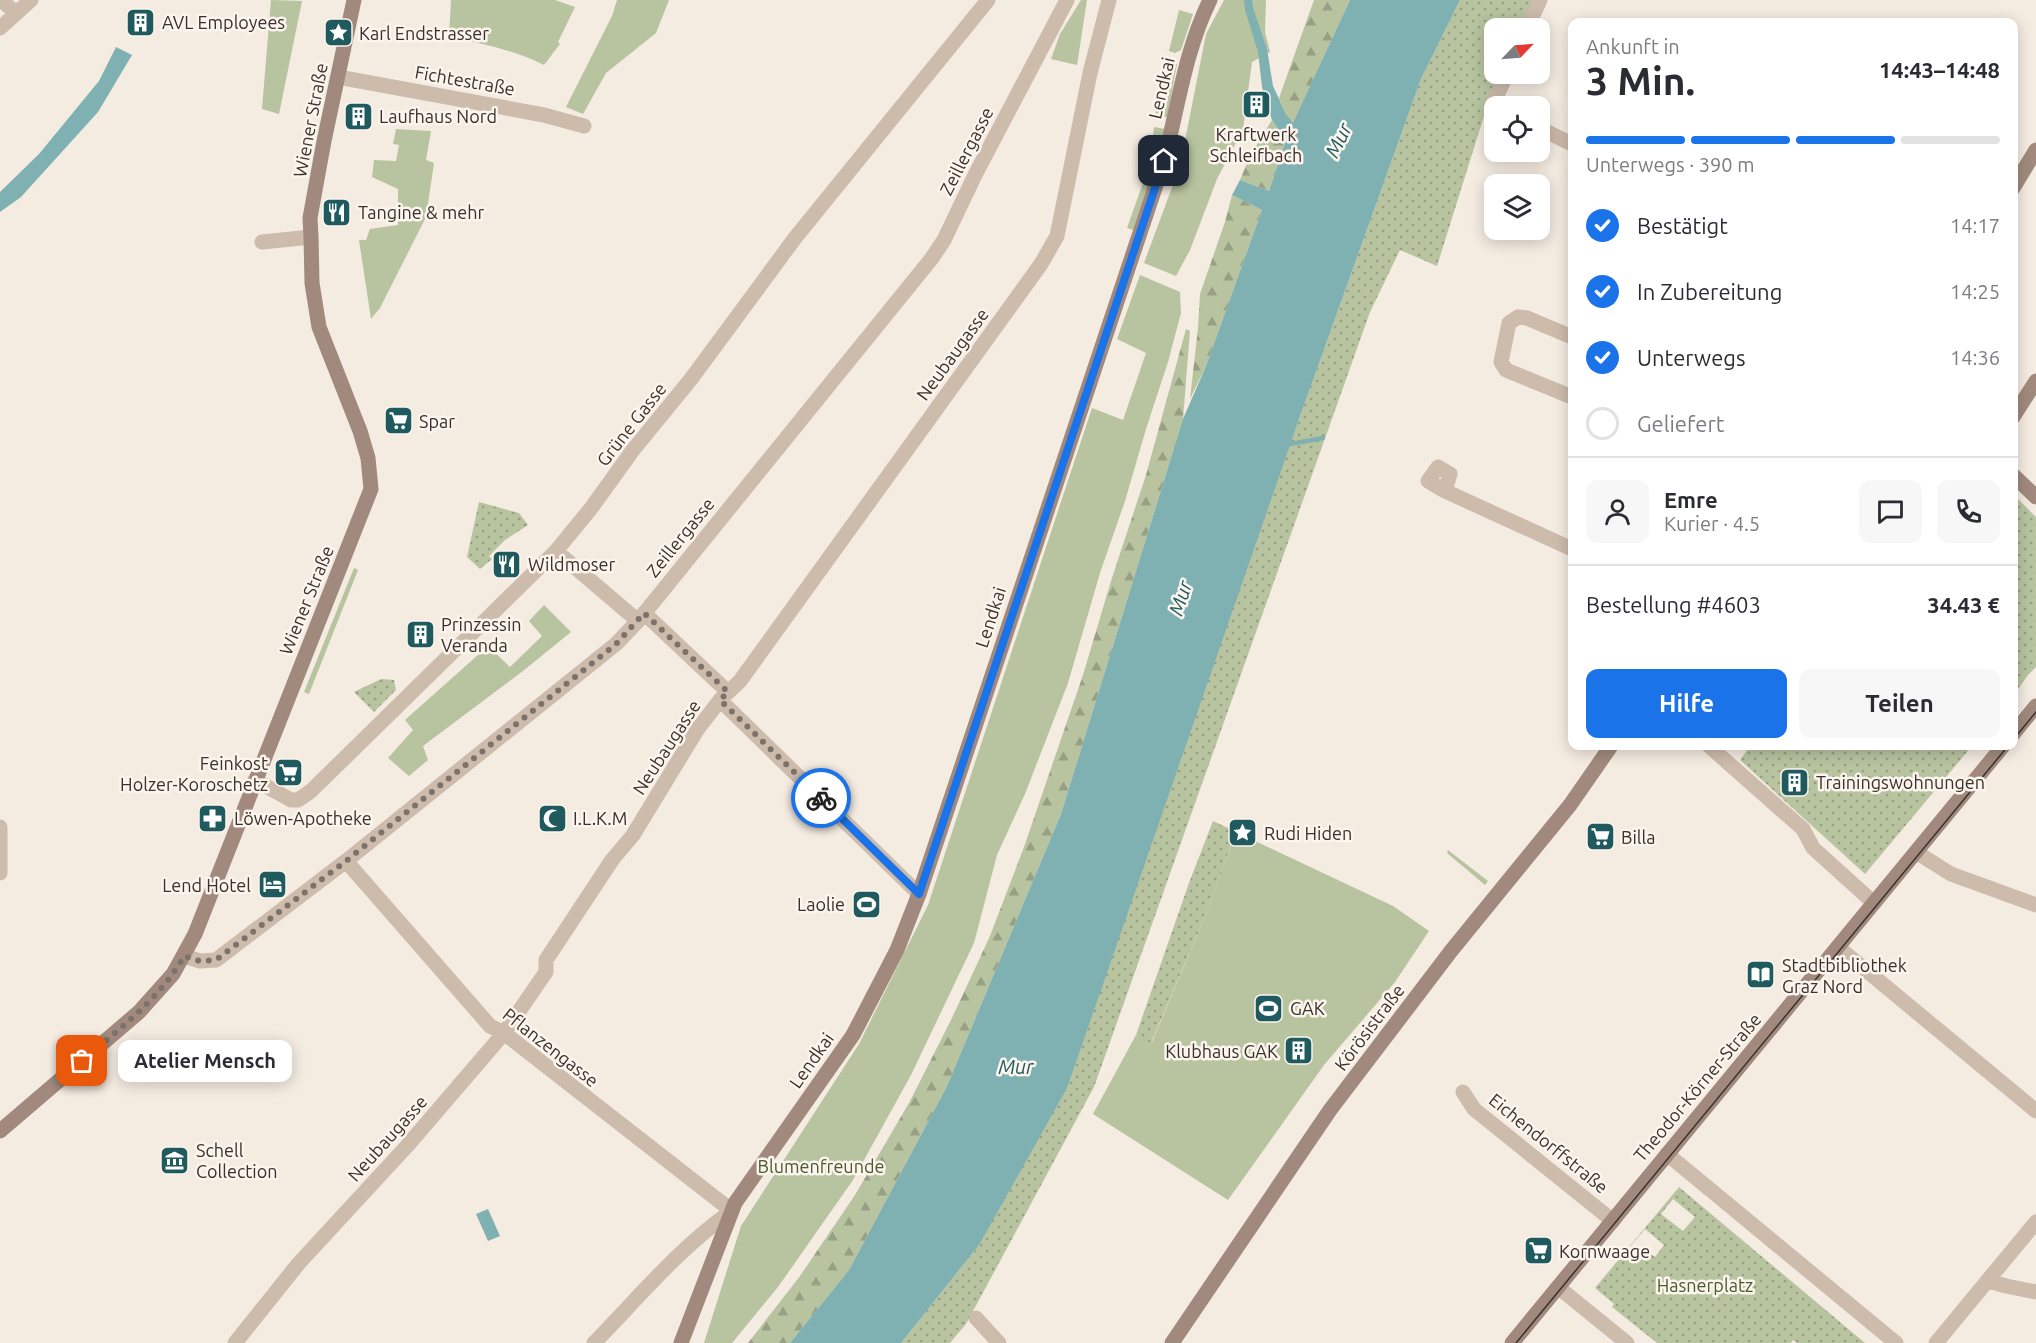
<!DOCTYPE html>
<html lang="de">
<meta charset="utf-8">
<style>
:root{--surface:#fff;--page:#f7f7f7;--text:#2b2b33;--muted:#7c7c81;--line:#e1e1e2;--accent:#1a73e8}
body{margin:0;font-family:Ubuntu,sans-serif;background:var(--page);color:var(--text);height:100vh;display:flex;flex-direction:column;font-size:22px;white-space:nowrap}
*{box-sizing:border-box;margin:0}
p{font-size:20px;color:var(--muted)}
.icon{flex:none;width:33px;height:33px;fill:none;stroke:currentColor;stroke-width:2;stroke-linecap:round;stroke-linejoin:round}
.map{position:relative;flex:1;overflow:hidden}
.sheet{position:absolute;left:1568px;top:18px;width:450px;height:732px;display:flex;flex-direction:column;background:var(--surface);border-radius:12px;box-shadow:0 3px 15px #0003}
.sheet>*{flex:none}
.needle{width:39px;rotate:65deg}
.controls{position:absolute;left:1484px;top:18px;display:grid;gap:12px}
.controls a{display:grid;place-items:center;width:66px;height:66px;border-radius:12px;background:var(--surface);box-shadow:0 3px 15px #0003;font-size:30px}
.pin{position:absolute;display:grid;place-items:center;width:51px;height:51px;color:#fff;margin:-26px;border-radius:12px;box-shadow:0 3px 9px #0006}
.courier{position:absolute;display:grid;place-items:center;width:60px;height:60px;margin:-30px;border:4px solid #1a73e8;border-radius:50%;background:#fff;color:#222;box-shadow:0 2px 8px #0007}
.bubble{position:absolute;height:42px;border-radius:12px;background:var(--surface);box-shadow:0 3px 15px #0003;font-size:20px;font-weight:600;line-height:42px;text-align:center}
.summary em{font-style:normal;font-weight:600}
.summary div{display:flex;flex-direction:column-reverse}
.summary{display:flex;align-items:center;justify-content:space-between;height:102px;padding:0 18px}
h1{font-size:39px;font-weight:600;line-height:45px}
.bar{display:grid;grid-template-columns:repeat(4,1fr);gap:9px 6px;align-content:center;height:72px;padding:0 18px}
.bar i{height:8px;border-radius:4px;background:var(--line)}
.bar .current{background:var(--accent)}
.bar p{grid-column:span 4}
.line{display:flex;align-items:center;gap:15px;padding:0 18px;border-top:2px solid var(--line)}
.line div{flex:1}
.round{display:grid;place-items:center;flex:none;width:63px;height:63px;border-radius:12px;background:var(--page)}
ol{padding:0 18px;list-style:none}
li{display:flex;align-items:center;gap:18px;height:66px}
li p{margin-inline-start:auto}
li .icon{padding:6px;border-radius:50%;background:var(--accent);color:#fff;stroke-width:4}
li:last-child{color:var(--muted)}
li i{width:33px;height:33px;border:3px solid var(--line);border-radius:50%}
.button{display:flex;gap:12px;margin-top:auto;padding:12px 18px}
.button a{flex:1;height:69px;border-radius:12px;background:var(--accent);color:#fff;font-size:24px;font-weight:600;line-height:69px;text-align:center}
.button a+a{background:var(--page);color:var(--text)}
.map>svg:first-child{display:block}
.green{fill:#b8c4a0}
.forest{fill:url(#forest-firs)}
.park{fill:url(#park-dots);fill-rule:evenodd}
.water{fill:#7fb0b2}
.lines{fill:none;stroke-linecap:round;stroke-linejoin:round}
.stream{stroke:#7fb0b2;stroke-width:4.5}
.street{stroke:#cdbbac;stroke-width:15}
.secondary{stroke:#a18a7d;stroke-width:15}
.tram{stroke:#3b302b;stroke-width:1.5}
.done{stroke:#7c716b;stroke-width:6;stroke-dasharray:0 10.8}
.route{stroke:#1a73e8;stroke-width:8}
.labels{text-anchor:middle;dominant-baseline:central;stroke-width:5;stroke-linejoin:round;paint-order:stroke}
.poi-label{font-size:18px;fill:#3b302b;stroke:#fbf5ee;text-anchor:start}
.street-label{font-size:18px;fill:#3b302b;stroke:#fbf5ee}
.park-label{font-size:18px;fill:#4a5a2e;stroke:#fbf5ee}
.water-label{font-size:20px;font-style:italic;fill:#1f5a5e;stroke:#fbf5ee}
</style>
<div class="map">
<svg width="2036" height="1343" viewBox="0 0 2036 1343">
<defs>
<pattern id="forest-firs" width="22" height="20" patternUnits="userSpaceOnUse" patternTransform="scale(1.5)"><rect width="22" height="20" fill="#b8c4a0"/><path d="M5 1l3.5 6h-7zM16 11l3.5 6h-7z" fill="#97a083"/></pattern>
<pattern id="park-dots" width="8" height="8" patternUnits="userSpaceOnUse" patternTransform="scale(1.5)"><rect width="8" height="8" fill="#b8c4a0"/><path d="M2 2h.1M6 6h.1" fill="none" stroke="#97a083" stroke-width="1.8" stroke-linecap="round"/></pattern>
</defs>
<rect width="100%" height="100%" fill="#f4ebe1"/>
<!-- green -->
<path class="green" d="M 271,0 L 302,1 L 279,114 L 262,109 Z
M 451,0 L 555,0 L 575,7 L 558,42 L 560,44 L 544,65 C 514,50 481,43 449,37 Z
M 617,0 L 669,0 L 656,33 L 606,73 L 583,114 L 566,107 L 612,16 Z
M 1081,0 L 1087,0 L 1077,65 L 1051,59 L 1060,34 Z
M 1224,0 L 1266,0 L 1265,32 L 1270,52 L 1252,62 L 1243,129 L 1217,179 L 1190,250 L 1176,276 L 1144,263 L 1180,166 L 1206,34 Z
M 1179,10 L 1193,14 L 1181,50 L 1175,53 L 1169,51 Z
M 1166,60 L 1177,64 L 1167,117 L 1155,115 Z
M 1154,127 L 1165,129 L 1160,154 L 1133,230 L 1127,228 L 1149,166 Z
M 396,129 L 431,131 L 426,160 L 434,163 L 426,217 L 380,308 L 371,319 L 359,240 L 366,240 L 370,229 L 398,225 L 398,189 L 372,177 L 374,160 L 396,161 L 399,145 L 393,144 Z
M 1140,275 L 1180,292 L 1181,313 L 1168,362 L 1146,429 L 1125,501 L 1100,573 L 1068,683 L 1025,794 L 997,855 L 974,943 L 911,1075 L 853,1180 L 778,1287 L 732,1343 L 704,1343 L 741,1226 L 859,1044 L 928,905 L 1092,408 L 1123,420 L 1146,353 L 1117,339 Z
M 354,568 L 358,570 L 309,694 L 304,692 Z
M 544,605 L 571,632 L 523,671 L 423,746 L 428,760 L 409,776 L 388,758 L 413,730 L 405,720 L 488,646 L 510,667 L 542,636 L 529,621 Z
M 1232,830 L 1393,906 L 1429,931 L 1395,982 L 1324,1065 L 1228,1200 L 1093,1114 L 1136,1035 L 1152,1042 L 1204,919 L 1234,837 Z
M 1448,850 L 1488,881 L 1485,885 L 1447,853 Z"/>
<!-- forest -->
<path class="forest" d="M 1314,0 L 1350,0 L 1293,124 L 1286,114 L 1279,98 Z
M 1272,120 L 1286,140 L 1269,191 L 1240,180 L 1250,156 Z
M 1232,195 L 1262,210 L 1206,366 L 1190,399 L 1198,328 L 1200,294 L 1225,222 Z
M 1186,329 L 1190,331 L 1183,419 L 1061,814 L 947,1086 L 849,1270 L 790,1343 L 748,1343 L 800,1276 L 855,1195 L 909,1103 L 952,1018 L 990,936 L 1024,847 L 1083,675 L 1111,581 L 1146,475 Z"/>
<!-- park -->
<path class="park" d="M 1460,0 L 1536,0 L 1523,28 L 1494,28 L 1494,74 L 1501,74 L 1489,100 L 1437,266 L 1400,250 L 1370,312 L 1094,1087 L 966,1324 L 950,1343 L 901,1343 L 979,1245 L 1298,422 L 1421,79 Z
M 2013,494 L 2036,517 L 2036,667 L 2028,675 L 2013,696 Z
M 479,502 L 519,513 L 528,525 L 505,540 L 489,556 L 492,559 L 480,569 L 467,557 Z
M 381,679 L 394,680 L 396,690 L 374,712 L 354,692 Z
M 1750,746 L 1972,746 L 1865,874 L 1740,760 Z
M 1213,821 L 1232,830 L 1234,837 L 1204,919 L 1151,1043 L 1136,1035 L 1189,883 Z
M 1679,1187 L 1865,1343 L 1797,1343 L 1793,1340 L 1791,1343 L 1657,1343 L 1612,1307 L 1614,1304 L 1595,1288 ZM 1673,1199 L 1695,1217 L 1683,1231 L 1661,1214 ZM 1645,1229 L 1664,1245 L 1655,1257 L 1648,1252 L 1640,1261 L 1627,1250 Z"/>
<!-- water -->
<path class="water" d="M 1244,0 L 1252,0 L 1253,8 L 1267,49 L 1273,86 L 1286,114 L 1293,123 L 1350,0 L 1460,0 L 1421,79 L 1298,422 L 1067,1088 L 979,1245 L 901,1343 L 790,1343 L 849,1270 L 947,1086 L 1061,814 L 1183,419 L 1206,366 L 1262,210 L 1232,195 L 1240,180 L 1269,191 L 1286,140 L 1272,120 L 1262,87 L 1258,52 L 1245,10 Z
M 116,47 L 132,55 L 98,112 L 21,197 L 0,212 L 0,192 L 39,154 L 99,81 Z
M 488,1209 L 500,1236 L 488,1241 L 476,1214 Z"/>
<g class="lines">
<!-- stream -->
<path class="stream" d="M 1285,445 L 1323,438"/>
<!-- street -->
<path class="street" d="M 1,0 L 16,13
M 0,28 L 31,0
M 1527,28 L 1540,0
M 338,77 L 544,115 L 584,126
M 1492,106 L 1507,74
M 1539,128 L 1572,144
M 262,242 L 311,237
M 1572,337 L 1527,318 L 1518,317 L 1509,323 L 1501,362 L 1506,370 L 1572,397
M 1445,491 L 1450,474 L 1438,467 L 1428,481 L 1445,491 L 1572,549
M 556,551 L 638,621
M 644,613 L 728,692
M 720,700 L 919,894
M 1709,746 L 1803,829 L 1813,848 L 1874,903
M 255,780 L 291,800 L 298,800 L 311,791 L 556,551 L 592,507 L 633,450 L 691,379 L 795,238 L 988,0
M 0,827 L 0,873
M 1916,852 L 1951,874 L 2036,905
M 346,861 L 490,1026 L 504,1033 L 732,1211 C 680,1247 638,1298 594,1343
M 1838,947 L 2036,1111
M 184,956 L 200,961 L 216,960 L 346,861 L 616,644 L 638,621 L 932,258 L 944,240 L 975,175 L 1067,0
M 1463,1092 L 1474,1109 L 1613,1221
M 1667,1154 L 1896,1343
M 1989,1281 L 2006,1286 L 2036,1292
M 1558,1287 L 1627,1343
M 976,1318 L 999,1343
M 235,1343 L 299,1263 L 407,1146 L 504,1033 L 546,972 L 546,960 L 612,860 L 633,835 L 697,730 L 720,700 L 740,681 L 1041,264 L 1057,236 L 1090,73 L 1109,0
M 1936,1343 L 2036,1222"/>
<!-- secondary -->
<path class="secondary" d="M 2013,188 L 2036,150
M 2013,417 L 2036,381
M 2013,475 L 2036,497
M 2013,734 L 2036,706
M 0,1131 L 139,1012 L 173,974 L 195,934 L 371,489 L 368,458 L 360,431 L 319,327 L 312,283 L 311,237 L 310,218 L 324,141 L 354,0
M 681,1343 L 735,1203 L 853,1035 L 897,950 L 919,894 L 1164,161 C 1178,107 1185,51 1210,0
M 1172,1343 L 1330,1110 L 1451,951 L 1570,805 L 1611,746
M 1512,1343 L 2003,746"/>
<!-- tram -->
<path class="tram" d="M 2013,740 L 2036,712
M 1516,1343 L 2008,746"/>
</g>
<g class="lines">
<!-- done -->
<path class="done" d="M 82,1061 C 119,1029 160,999 184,956 L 200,961 L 216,960 L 346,861 L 616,644 L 644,613 L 728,692 L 720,700 L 821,798"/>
<!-- route -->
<path class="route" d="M 821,798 L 919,894 L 1164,161"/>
</g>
<!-- icons -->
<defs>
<symbol id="building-square" viewBox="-11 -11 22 22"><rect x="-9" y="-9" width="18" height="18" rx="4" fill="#1f5a5e" stroke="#fbf5ee"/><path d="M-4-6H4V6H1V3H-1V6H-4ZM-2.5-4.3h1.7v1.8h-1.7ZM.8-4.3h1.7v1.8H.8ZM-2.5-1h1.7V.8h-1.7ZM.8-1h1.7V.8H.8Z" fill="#fff"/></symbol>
<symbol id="sight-square" viewBox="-11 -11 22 22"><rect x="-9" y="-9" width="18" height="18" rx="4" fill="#1f5a5e" stroke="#fbf5ee"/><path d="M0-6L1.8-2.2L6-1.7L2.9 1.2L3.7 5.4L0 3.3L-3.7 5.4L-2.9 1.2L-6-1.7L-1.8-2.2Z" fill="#fff"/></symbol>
<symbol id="restaurant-square" viewBox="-11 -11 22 22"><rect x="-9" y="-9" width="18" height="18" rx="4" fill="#1f5a5e" stroke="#fbf5ee"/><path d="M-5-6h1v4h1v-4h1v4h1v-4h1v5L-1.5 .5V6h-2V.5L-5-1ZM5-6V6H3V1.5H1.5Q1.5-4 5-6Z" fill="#fff"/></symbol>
<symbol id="supermarket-square" viewBox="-11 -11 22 22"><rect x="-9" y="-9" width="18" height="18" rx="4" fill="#1f5a5e" stroke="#fbf5ee"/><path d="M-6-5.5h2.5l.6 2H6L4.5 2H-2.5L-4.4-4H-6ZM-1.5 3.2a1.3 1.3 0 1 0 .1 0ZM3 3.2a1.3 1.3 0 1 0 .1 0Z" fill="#fff"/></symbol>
<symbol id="pharmacy-square" viewBox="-11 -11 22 22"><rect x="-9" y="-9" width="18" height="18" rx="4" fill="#1f5a5e" stroke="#fbf5ee"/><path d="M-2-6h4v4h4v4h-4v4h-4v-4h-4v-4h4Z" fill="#fff"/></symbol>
<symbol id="mosque-square" viewBox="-11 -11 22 22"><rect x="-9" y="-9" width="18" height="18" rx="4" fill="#1f5a5e" stroke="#fbf5ee"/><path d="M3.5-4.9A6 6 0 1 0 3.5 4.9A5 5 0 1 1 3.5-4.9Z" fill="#fff"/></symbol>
<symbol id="hotel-square" viewBox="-11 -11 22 22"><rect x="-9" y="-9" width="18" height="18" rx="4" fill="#1f5a5e" stroke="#fbf5ee"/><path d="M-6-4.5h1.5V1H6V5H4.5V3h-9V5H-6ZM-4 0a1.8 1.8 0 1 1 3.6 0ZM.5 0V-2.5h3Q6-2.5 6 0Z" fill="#fff"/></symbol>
<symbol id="stadium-square" viewBox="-11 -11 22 22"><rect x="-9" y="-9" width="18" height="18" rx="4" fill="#1f5a5e" stroke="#fbf5ee"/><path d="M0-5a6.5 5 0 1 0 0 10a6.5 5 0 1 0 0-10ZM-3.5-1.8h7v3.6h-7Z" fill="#fff"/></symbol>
<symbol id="library-square" viewBox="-11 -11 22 22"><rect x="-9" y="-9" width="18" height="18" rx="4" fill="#1f5a5e" stroke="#fbf5ee"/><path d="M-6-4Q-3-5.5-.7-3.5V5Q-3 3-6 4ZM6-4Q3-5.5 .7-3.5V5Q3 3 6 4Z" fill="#fff"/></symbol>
<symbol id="museum-square" viewBox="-11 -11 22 22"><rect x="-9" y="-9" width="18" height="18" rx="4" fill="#1f5a5e" stroke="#fbf5ee"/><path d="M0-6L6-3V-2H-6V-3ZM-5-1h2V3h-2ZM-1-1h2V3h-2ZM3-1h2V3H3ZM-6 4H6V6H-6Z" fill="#fff"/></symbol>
</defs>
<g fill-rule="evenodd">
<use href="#building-square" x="124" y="6" width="33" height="33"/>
<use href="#sight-square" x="322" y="16" width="33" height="33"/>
<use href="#building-square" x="1240" y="88" width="33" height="33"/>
<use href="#building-square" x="342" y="100" width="33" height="33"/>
<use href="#restaurant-square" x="320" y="196" width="33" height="33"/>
<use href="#supermarket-square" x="382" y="404" width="33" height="33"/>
<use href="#restaurant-square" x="490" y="548" width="33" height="33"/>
<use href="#building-square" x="404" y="618" width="33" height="33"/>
<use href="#supermarket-square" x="272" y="756" width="33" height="33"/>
<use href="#building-square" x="1778" y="766" width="33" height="33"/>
<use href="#pharmacy-square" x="196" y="802" width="33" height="33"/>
<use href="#mosque-square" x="536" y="802" width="33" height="33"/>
<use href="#sight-square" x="1226" y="816" width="33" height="33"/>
<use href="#supermarket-square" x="1584" y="820" width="33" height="33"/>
<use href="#hotel-square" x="256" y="868" width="33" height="33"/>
<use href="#stadium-square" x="850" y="888" width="33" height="33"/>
<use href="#library-square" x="1744" y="958" width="33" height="33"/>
<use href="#stadium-square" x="1252" y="992" width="33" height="33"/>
<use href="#building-square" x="1282" y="1034" width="33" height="33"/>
<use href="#museum-square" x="158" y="1144" width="33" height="33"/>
<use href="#supermarket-square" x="1522" y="1234" width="33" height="33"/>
</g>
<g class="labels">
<!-- poi labels -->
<g class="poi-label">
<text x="162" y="22">AVL Employees</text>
<text x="359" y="33">Karl Endstrasser</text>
<text x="379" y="116">Laufhaus Nord</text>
<text x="1256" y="134" text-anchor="middle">Kraftwerk<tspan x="1256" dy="21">Schleifbach</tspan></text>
<text x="358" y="212">Tangine &amp; mehr</text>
<text x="419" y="421">Spar</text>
<text x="528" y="564">Wildmoser</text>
<text x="441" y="624">Prinzessin<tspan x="441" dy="21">Veranda</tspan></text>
<text x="268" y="763" text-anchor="end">Feinkost<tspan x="268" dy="21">Holzer-Koroschetz</tspan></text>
<text x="1816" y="782">Trainingswohnungen</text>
<text x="234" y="818">Löwen-Apotheke</text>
<text x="573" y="818">I.L.K.M</text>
<text x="1264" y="833">Rudi Hiden</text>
<text x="1621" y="837">Billa</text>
<text x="251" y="885" text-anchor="end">Lend Hotel</text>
<text x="845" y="904" text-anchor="end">Laolie</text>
<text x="1782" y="965">Stadtbibliothek<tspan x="1782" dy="21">Graz Nord</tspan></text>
<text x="1290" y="1008">GAK</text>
<text x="1278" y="1051" text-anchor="end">Klubhaus GAK</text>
<text x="196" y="1150">Schell<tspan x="196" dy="21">Collection</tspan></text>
<text x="1559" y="1251">Kornwaage</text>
</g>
<!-- street labels -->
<g class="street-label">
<text transform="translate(465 80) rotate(10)">Fichtestraße</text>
<text transform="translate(1161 88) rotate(-77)">Lendkai</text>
<text transform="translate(310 120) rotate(-79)">Wiener Straße</text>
<text transform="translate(966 151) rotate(-63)">Zeillergasse</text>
<text transform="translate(952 354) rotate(-54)">Neubaugasse</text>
<text transform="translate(631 424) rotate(-52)">Grüne Gasse</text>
<text transform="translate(680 537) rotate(-51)">Zeillergasse</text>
<text transform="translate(306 600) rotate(-68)">Wiener Straße</text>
<text transform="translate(990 617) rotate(-72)">Lendkai</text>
<text transform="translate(666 747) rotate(-57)">Neubaugasse</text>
<text transform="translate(1369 1027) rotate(-53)">Körösistraße</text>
<text transform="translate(551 1047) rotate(38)">Pflanzengasse</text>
<text transform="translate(811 1060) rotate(-55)">Lendkai</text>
<text transform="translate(1697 1087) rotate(-50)">Theodor-Körner-Straße</text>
<text transform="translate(387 1138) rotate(-48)">Neubaugasse</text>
<text transform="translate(1549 1143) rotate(39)">Eichendorffstraße</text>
</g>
<!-- park labels -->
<g class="park-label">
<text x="821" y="1166">Blumenfreunde</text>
<text x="1705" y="1285">Hasnerplatz</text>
</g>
<!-- water labels -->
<g class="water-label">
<text transform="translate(1338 140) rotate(-64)">Mur</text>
<text transform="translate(1180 598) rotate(-72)">Mur</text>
<text x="1016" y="1066">Mur</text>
</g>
</g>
</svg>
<div class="controls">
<a><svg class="needle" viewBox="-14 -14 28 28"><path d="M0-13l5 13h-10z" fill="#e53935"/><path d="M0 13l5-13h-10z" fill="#7c7c81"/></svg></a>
<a><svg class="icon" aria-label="locate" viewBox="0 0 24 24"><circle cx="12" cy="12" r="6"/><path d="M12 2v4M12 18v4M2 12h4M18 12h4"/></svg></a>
<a><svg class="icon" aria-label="layers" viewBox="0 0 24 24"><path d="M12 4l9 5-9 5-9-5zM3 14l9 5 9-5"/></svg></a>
</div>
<div class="pin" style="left:82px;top:1061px;background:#ea580c"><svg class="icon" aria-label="bag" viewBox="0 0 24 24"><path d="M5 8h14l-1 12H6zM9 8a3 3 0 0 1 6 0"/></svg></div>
<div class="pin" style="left:1164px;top:161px;background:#1f2937"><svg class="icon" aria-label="home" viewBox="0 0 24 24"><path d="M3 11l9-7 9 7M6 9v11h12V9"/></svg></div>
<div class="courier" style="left:821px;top:798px"><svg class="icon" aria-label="bike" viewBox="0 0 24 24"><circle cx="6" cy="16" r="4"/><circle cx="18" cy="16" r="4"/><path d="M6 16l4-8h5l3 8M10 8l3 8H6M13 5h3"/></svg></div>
<div class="bubble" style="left:118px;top:1040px;width:174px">Atelier Mensch</div>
<section class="sheet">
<div class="summary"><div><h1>3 Min.</h1><p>Ankunft in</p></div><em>14:43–14:48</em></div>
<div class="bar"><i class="current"></i><i class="current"></i><i class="current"></i><i></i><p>Unterwegs · 390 m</p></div>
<ol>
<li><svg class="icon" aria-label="check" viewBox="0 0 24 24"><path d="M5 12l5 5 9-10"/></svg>Bestätigt<p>14:17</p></li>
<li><svg class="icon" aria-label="check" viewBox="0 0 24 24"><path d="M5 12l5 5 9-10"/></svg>In Zubereitung<p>14:25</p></li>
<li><svg class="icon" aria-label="check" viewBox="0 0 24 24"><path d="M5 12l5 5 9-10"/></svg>Unterwegs<p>14:36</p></li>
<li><i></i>Geliefert</li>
</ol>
<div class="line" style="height:108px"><a class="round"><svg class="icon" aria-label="person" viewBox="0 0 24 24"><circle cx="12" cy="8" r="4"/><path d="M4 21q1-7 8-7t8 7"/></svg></a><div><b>Emre</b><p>Kurier · 4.5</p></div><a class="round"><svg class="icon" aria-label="chat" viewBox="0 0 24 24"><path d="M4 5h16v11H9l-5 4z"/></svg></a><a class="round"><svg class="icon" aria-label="phone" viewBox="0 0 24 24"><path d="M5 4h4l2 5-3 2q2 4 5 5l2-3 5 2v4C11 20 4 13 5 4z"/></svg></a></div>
<div class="line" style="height:78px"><div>Bestellung #4603</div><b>34.43 €</b></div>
<div class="button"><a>Hilfe</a><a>Teilen</a></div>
</section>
</div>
